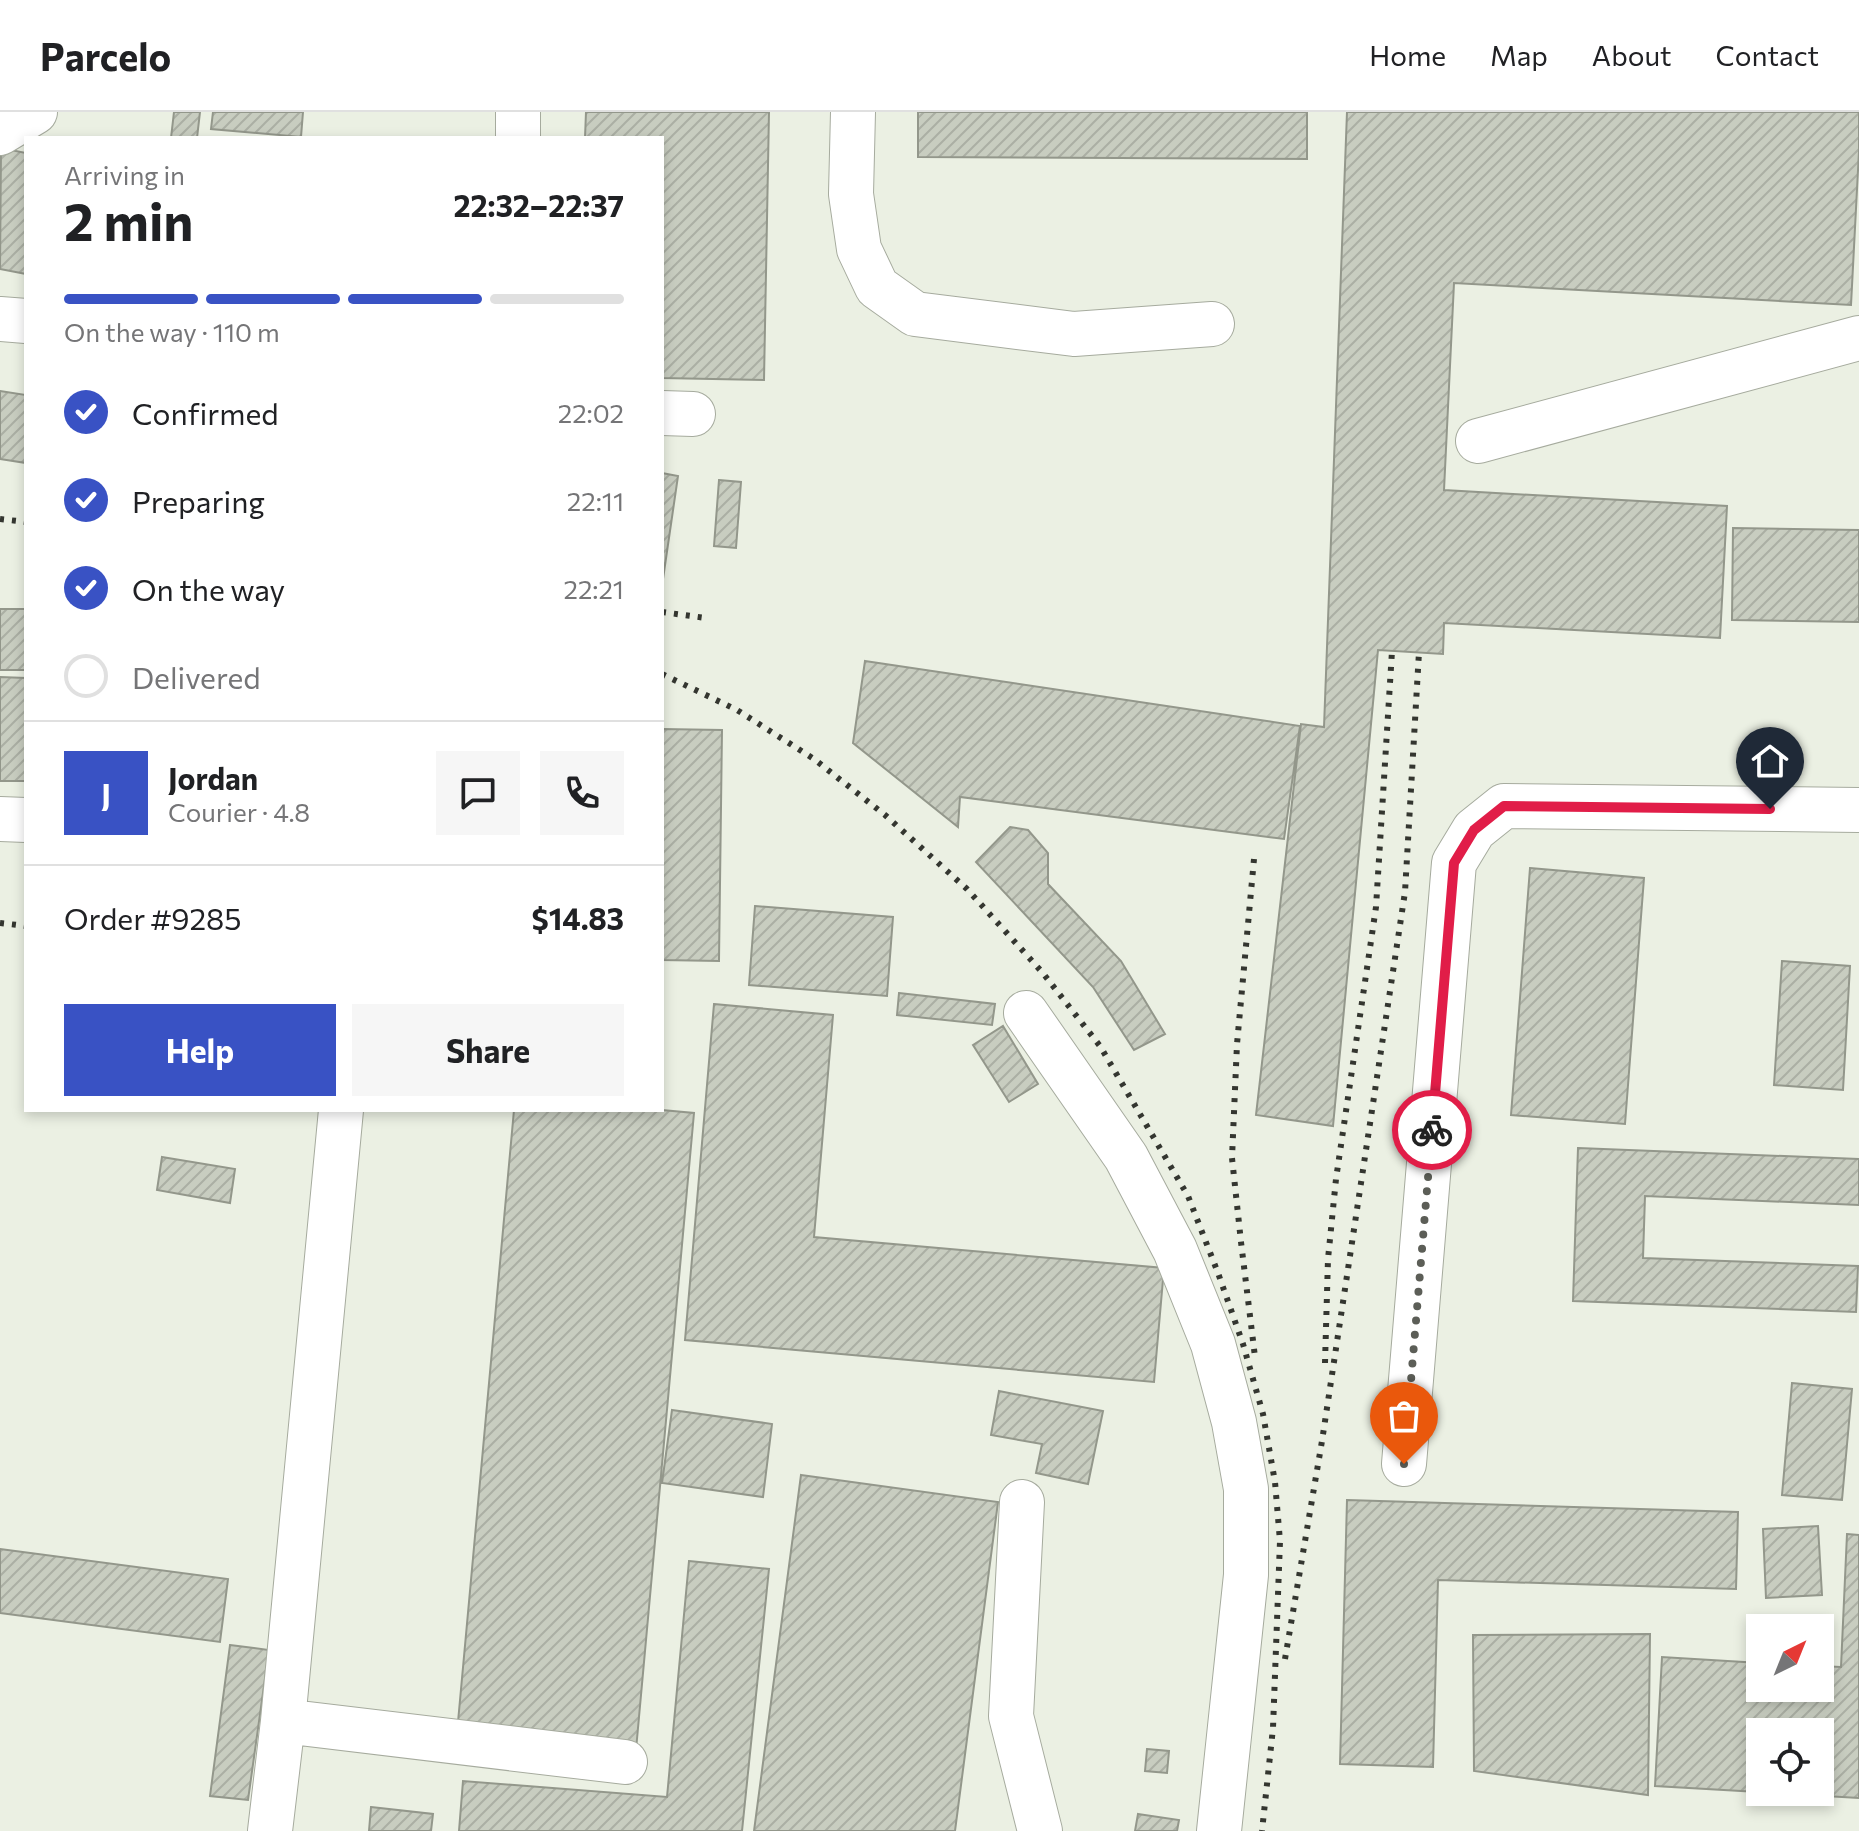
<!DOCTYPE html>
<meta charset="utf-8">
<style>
:root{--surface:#fff;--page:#f6f6f6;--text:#202124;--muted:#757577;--line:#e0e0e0;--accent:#3952c4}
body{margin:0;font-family:Commissioner,sans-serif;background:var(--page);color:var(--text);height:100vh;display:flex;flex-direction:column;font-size:30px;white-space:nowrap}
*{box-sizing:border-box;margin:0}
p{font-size:26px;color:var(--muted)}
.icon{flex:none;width:44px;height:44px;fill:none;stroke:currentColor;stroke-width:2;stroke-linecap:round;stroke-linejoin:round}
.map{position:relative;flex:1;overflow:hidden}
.panel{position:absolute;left:24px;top:24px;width:640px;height:976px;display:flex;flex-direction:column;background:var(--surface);border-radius:0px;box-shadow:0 4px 12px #0003}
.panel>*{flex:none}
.needle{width:52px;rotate:43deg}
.fabs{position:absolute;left:1746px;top:1502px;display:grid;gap:16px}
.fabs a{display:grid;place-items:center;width:88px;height:88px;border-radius:0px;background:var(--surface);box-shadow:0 4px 12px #0003;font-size:40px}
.pin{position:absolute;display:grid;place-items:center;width:68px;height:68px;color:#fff;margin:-82px -34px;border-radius:50% 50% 50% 0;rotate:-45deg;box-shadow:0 0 8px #0007}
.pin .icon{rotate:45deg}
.courier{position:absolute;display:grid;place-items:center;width:80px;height:80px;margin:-40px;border:6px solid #e11d48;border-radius:50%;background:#fff;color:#222;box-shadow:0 2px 10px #0007}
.head em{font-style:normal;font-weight:700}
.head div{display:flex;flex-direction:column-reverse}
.head{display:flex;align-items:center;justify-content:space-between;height:136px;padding:0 40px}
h1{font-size:52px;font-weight:700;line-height:60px}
.bar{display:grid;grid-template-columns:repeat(4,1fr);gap:12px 8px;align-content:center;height:96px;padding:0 40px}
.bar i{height:10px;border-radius:6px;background:var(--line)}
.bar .active{background:var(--accent)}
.bar p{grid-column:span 4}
.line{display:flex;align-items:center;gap:20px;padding:0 40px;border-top:2px solid var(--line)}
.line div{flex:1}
.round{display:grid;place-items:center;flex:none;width:84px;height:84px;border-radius:0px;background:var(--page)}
ol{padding:0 40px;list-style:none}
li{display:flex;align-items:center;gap:24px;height:88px}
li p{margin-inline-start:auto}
li .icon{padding:8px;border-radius:50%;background:var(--accent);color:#fff;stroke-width:4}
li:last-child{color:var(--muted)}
li i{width:44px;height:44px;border:4px solid var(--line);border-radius:50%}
.button{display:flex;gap:16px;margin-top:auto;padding:16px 40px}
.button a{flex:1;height:92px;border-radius:0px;background:var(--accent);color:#fff;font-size:32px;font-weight:700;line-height:92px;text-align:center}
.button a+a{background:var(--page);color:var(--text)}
header{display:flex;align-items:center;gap:48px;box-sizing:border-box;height:112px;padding:0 40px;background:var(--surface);border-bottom:2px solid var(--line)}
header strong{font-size:38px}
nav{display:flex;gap:44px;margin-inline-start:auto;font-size:28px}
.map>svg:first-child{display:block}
.building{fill:url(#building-hatch);stroke:#93978b;stroke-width:2;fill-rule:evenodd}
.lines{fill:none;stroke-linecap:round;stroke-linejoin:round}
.minor-casing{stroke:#a6ab9e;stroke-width:46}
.minor{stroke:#fff;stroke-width:44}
.rail{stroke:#343630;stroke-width:6;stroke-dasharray:4 8;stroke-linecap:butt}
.done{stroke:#5c5e57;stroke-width:8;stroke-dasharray:0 14.4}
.route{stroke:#e11d48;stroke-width:10}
</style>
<header>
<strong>Parcelo</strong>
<nav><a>Home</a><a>Map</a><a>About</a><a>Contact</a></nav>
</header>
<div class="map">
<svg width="1859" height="1719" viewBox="0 0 1859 1719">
<defs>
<pattern id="building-hatch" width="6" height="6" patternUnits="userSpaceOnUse" patternTransform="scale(2)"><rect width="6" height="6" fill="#c8cdc0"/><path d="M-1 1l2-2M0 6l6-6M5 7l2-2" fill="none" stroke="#abafa4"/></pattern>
</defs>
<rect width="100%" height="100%" fill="#ebf0e3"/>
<!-- building -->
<path class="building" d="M 174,0 L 200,0 L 197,26 L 171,26 Z
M 213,0 L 303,0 L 301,25 L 211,17 Z
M 586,0 L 769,0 L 764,268 L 662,266 L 662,26 L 585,26 Z
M 918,0 L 1307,0 L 1307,47 L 918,45 Z
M 1347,0 L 1859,0 L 1859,39 L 1851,193 L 1454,171 L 1444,378 L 1727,394 L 1720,526 L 1444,511 L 1443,542 L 1378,538 L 1333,1014 L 1256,1003 L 1301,612 L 1324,615 Z
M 1,36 L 26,41 L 26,162 L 0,157 Z
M 0,279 L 26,283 L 26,351 L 0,347 Z
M 662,361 L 678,364 L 663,467 L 662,467 Z
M 719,368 L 741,370 L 736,436 L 714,434 Z
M 1733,416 L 1859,418 L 1859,510 L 1732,508 Z
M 0,497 L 26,497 L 26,558 L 0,558 Z
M 865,549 L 1300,614 L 1284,727 L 960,685 L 958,715 L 853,631 Z
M 0,565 L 26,566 L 26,669 L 0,669 Z
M 662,617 L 722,618 L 719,849 L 662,848 Z
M 1010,715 L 1028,718 L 1048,741 L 1048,772 L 1121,849 L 1165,922 L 1134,938 L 1093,875 L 976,750 Z
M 1530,756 L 1644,766 L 1625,1012 L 1511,1003 Z
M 755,794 L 893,805 L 887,884 L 749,873 Z
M 1782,849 L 1850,854 L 1843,978 L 1774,973 Z
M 899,881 L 995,892 L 992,913 L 897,903 Z
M 714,892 L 833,903 L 814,1125 L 1164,1156 L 1154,1270 L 685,1228 Z
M 1003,914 L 1038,972 L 1009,990 L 973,933 Z
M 514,998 L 662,998 L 694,1001 L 636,1638 L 457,1621 Z
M 1578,1036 L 1859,1047 L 1859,1093 L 1645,1084 L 1643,1146 L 1858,1154 L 1856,1200 L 1573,1189 Z
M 162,1045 L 235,1057 L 230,1091 L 157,1078 Z
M 1792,1271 L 1852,1277 L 1842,1388 L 1782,1383 Z
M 999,1279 L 1103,1299 L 1088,1372 L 1036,1361 L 1042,1332 L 991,1323 Z
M 672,1298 L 772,1312 L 763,1385 L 662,1371 Z
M 801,1363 L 998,1390 L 955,1719 L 754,1719 Z
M 1347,1388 L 1738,1400 L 1736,1477 L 1438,1468 L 1433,1655 L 1340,1652 Z
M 1818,1414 L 1822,1483 L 1766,1486 L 1763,1417 Z
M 1847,1422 L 1859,1423 L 1859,1686 L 1655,1674 L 1662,1545 L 1760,1551 L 1760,1576 L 1820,1576 L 1820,1554 L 1841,1555 ZM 1760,1620 L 1820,1620 L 1820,1680 L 1760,1680 Z
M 0,1437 L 228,1467 L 220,1530 L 0,1501 Z
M 689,1449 L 769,1457 L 742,1719 L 459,1719 L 463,1669 L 667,1685 Z
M 1650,1522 L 1648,1683 L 1474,1659 L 1473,1523 Z
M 230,1533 L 269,1538 L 248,1688 L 210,1684 Z
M 1147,1637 L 1169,1639 L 1167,1661 L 1145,1659 Z
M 371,1695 L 433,1702 L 431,1719 L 369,1719 Z
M 1138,1702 L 1179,1708 L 1177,1719 L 1135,1719 Z"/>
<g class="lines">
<defs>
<path id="minor" d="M 853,0 L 851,82 L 859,137 L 877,175 L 915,202 L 1074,222 L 1212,212
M 0,21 L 35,0
M 518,26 L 518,0
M 0,207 L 26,209
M 662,301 L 693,302
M 1478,329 L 1859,226
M 0,707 L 26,708
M 1026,901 L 1126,1045 L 1175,1138 L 1213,1232 L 1234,1310 L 1246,1377 L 1246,1463 L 1219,1719
M 1404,1352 L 1454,751 L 1474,718 L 1504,694 L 1859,698
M 1022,1390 L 1011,1604 L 1040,1719
M 283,1609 L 625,1650
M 270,1719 L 283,1609 L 341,998"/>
</defs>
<!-- minor casing -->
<use href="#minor" class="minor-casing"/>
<!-- minor -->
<use href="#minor" class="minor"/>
<!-- rail -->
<path class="rail" d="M 0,407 L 26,410
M 662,500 L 706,506
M 662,562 L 737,598 L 814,647 L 885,703 L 967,777 L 1042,860 L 1100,934 L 1188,1084 L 1218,1161 L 1243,1232 L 1263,1302 L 1275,1370 L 1280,1429 L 1273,1616 L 1262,1719
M 1254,747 L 1237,932 L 1232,1046 L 1241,1130 L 1255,1245
M 0,811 L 26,814
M 1325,1251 L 1328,1147 L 1336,1067 L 1376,795 L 1392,539
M 1285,1547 L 1322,1329 L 1405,780 L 1419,540"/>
</g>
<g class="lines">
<!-- done -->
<path class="done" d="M 1404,1352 L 1432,1018"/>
<!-- route -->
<path class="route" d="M 1432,1018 L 1454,751 L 1474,718 L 1504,694 L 1770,697"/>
</g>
</svg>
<div class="fabs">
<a><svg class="needle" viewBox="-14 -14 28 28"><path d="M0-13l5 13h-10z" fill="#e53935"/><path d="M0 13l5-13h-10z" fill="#757577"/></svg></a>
<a><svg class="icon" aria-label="locate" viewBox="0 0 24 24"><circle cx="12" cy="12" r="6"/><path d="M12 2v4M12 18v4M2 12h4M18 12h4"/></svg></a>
</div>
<div class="pin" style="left:1404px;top:1352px;background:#ea580c"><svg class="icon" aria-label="bag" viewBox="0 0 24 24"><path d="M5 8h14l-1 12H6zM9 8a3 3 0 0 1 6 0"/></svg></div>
<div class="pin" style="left:1770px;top:697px;background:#1f2937"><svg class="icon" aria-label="home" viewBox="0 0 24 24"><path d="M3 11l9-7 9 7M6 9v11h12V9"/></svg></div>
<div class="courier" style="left:1432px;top:1018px"><svg class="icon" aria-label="bike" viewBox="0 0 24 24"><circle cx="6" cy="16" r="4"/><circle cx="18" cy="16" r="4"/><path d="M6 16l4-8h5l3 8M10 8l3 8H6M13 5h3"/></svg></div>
<section class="panel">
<div class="head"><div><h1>2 min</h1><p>Arriving in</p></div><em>22:32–22:37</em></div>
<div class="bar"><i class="active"></i><i class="active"></i><i class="active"></i><i></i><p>On the way · 110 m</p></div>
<ol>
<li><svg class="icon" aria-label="check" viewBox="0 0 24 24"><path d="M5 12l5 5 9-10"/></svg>Confirmed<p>22:02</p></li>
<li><svg class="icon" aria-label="check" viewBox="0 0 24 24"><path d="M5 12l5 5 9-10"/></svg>Preparing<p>22:11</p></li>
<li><svg class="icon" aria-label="check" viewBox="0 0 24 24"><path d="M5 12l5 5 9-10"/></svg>On the way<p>22:21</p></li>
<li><i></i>Delivered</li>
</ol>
<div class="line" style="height:144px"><b class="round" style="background:var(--accent);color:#fff">J</b><div><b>Jordan</b><p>Courier · 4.8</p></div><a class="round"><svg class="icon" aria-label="chat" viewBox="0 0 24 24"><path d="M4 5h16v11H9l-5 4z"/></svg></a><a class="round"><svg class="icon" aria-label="phone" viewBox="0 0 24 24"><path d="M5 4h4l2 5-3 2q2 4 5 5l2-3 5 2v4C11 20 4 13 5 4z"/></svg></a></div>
<div class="line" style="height:104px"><div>Order #9285</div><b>$14.83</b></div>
<div class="button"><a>Help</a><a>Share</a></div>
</section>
</div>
